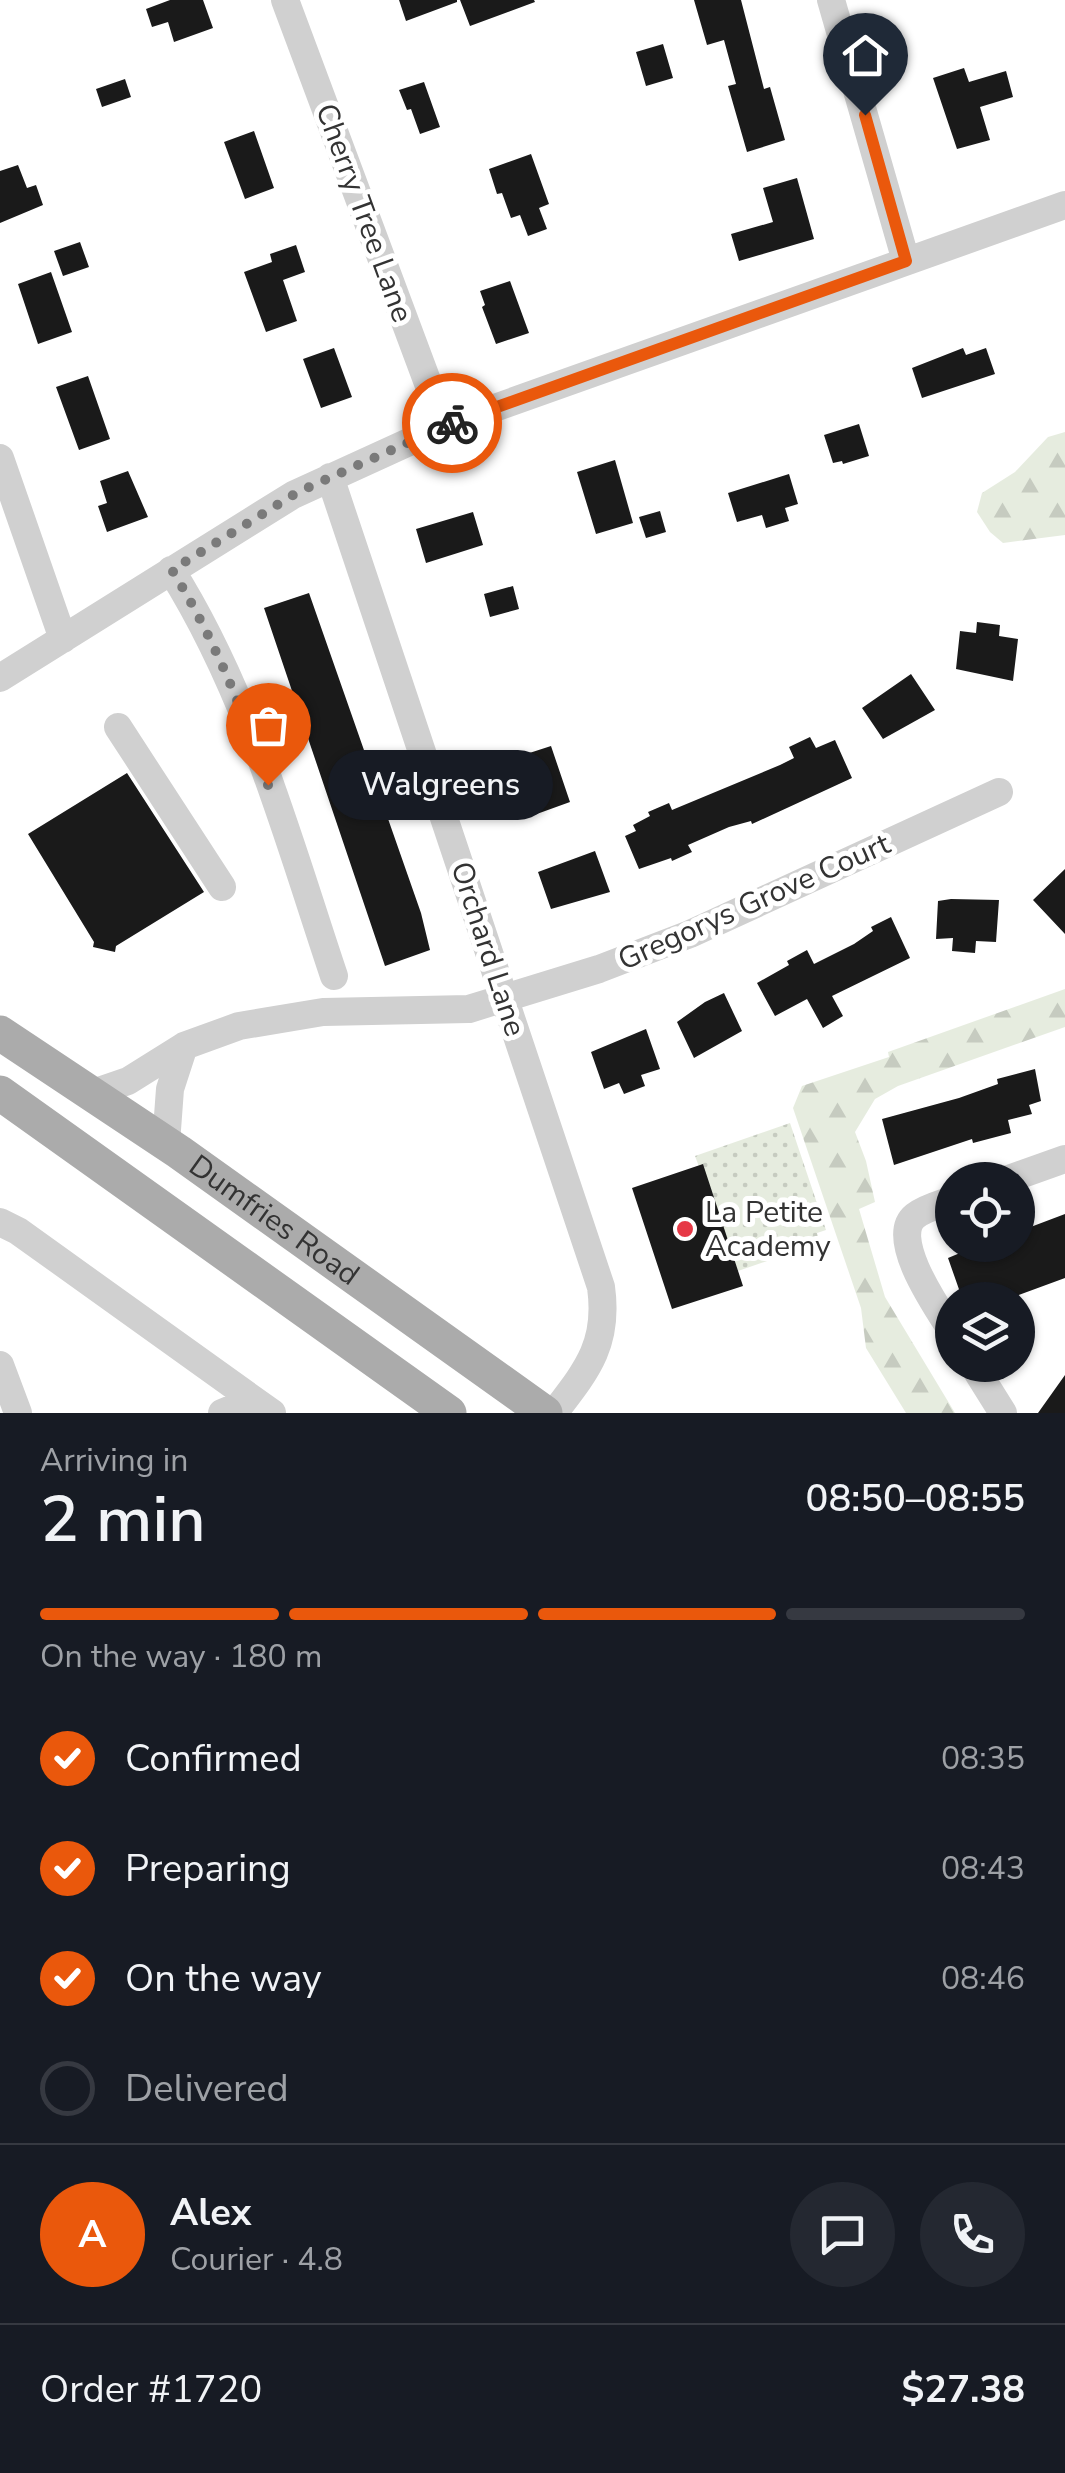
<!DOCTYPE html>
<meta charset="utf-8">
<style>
:root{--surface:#171b24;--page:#242831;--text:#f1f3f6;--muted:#9ea1a6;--line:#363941;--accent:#ea580c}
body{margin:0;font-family:"Nunito Sans",sans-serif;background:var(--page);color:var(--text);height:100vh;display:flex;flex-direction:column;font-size:38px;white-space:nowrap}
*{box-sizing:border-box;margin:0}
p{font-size:32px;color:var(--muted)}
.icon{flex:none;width:55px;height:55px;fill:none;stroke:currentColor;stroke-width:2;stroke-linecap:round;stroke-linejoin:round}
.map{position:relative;height:1413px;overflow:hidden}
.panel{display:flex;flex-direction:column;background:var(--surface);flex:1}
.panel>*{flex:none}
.buttons{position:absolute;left:935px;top:1162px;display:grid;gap:20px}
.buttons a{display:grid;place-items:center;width:100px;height:100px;border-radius:50%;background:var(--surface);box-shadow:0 2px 8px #0004;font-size:50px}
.pin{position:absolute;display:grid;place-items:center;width:85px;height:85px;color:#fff;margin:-102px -42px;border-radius:50% 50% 50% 0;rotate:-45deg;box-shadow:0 0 10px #0007}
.pin .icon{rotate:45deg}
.courier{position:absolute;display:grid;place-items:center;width:100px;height:100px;margin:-50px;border:8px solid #ea580c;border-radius:50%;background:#fff;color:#222;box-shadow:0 2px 12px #0007}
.bubble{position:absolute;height:70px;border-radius:35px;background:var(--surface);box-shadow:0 2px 8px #0004;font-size:32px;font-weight:600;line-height:70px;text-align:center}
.overview em{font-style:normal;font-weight:600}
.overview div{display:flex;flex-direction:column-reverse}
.overview{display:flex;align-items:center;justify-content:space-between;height:170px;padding:0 40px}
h1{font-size:65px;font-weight:600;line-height:75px}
.bar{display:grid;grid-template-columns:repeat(4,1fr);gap:15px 10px;align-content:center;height:120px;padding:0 40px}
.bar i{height:12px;border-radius:8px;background:var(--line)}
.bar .current{background:var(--accent)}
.bar p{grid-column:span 4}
.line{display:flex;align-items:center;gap:25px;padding:0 40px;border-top:2px solid var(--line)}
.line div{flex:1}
.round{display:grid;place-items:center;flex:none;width:105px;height:105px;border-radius:52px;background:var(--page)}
ol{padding:0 40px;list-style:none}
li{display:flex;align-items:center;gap:30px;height:110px}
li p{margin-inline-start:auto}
li .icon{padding:10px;border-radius:50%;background:var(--accent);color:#fff;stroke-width:4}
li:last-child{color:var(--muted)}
li i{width:55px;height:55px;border:5px solid var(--line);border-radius:50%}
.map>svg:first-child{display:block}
.green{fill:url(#green-dots)}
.forest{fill:url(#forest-firs)}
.building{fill:#1a1a1a}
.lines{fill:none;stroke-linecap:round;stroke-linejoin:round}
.minor{stroke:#d0d0d0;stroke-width:28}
.major{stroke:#ababab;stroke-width:35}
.done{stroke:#7a7a7a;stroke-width:10;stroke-dasharray:0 18}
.route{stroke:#ea580c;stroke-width:12}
.poi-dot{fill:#e63946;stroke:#fff;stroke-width:4}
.labels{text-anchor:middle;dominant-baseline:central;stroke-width:10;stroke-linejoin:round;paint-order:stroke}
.street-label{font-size:30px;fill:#333;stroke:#fff}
.poi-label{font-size:30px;fill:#333;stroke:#fff;text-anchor:start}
</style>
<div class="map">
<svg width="1065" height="1413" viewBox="0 0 1065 1413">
<defs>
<pattern id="green-dots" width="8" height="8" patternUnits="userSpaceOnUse" patternTransform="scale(2.5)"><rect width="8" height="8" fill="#e6ecdf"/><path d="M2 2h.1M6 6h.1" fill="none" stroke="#c6cbc0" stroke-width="1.8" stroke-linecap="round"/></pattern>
<pattern id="forest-firs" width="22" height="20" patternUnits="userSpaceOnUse" patternTransform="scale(2.5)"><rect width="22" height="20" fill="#e6ecdf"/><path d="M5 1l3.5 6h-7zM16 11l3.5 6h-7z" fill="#c6cbc0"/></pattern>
</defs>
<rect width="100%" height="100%" fill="#fff"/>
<!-- green -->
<path class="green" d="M 790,1123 L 826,1230 L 817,1233 L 820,1243 L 738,1271 L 695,1156 Z"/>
<!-- forest -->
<path class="forest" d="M 1065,432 L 1065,535 L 1003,543 L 990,532 L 977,512 L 982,493 L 1015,472 L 1048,437 Z
M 1065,989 L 1065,1027 L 898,1086 L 875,1099 L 855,1132 L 866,1161 L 875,1202 L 859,1209 L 885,1297 L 955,1413 L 906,1413 L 866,1348 L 861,1308 L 793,1108 L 802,1086 L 889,1057 L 888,1052 Z"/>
<!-- building -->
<path class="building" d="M 170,0 L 203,0 L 213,28 L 174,42 L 168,22 L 152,27 L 146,9 Z
M 399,0 L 457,0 L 457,2 L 406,21 Z
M 460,0 L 534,0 L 535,2 L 470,26 Z
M 694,0 L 741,0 L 764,89 L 770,87 L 785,140 L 747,152 L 728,86 L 736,84 L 724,40 L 707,45 Z
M 663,44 L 673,78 L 646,86 L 636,52 Z
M 964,68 L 969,82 L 1006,71 L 1013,97 L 980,107 L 990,140 L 957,149 L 933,78 Z
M 125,79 L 131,97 L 102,107 L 96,89 Z
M 424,82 L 440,127 L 420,134 L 411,109 L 407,110 L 399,90 Z
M 254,131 L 274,188 L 245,199 L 224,142 Z
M 531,154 L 549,204 L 539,208 L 547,229 L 528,236 L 520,215 L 511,218 L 502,193 L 497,194 L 489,169 Z
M 18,165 L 27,188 L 36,185 L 43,205 L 0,223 L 0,171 Z
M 797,178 L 814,239 L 739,261 L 731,234 L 773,222 L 763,188 Z
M 80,242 L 89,267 L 63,276 L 54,251 Z
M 296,245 L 305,272 L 283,280 L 297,321 L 266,332 L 244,272 L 272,262 L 270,254 Z
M 51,272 L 72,332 L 38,344 L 18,284 Z
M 510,281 L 529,333 L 496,344 L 482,307 L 485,305 L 480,291 Z
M 334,348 L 352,397 L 321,408 L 303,359 Z
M 963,348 L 966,355 L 986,348 L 995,374 L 922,398 L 912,368 Z
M 88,376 L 110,439 L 79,450 L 56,387 Z
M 859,424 L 869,456 L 843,464 L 842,461 L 833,463 L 824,435 Z
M 615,460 L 633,523 L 596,534 L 577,472 Z
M 128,471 L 148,517 L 107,532 L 98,506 L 107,503 L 100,481 Z
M 789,474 L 798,504 L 785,508 L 789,521 L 766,528 L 762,515 L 737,522 L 728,493 Z
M 660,511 L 666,532 L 646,538 L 639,517 Z
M 473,512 L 483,545 L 426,563 L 416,529 Z
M 513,586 L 519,609 L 490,617 L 484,594 Z
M 309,593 L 421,913 L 430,950 L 385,966 L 264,608 Z
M 977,622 L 1000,625 L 999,636 L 1018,639 L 1013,681 L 956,669 L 960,631 L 976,633 Z
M 911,674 L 935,710 L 883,739 L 862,708 Z
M 810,737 L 816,748 L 835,740 L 852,778 L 752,824 L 751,821 L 729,827 L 688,845 L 692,852 L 672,861 L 671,858 L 639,869 L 625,836 L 636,831 L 633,825 L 650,816 L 648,812 L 669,803 L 672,810 L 780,765 L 794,758 L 789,747 Z
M 551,746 L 570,802 L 534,815 L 514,758 Z
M 127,773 L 204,892 L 116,946 L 115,952 L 93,947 L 94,942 L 28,834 Z
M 595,851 L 610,892 L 551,909 L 538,872 Z
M 1065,869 L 1065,934 L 1033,900 Z
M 951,899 L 999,900 L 996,942 L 976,941 L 975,953 L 952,951 L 953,938 L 936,939 L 938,901 Z
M 891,917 L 910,958 L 832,996 L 843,1016 L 823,1028 L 807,999 L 775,1016 L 757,983 L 789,965 L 787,961 L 807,950 L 814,964 L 854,944 L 873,931 L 871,927 Z
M 724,993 L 742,1031 L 694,1058 L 677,1022 L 705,1002 Z
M 646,1029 L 660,1069 L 641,1075 L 645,1086 L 624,1094 L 619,1083 L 604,1089 L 591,1052 Z
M 1035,1069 L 1041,1101 L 1029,1105 L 1032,1114 L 1008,1120 L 1011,1133 L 973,1143 L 972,1139 L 894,1165 L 882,1119 L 959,1098 L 998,1084 L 997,1079 Z
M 703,1164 L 743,1286 L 672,1309 L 632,1188 Z
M 1065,1214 L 1065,1278 L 1005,1300 L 996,1300 L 993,1291 L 977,1297 L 975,1290 L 961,1295 L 948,1258 L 960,1253 L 957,1245 L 1018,1245 L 1018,1236 L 1029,1231 L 1028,1228 Z
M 1065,1375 L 1065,1413 L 1038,1413 Z"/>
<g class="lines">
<!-- minor -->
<path class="minor" d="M 285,0 L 444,426
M 831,0 L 906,261
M 0,458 L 63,639
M 330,477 L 601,1287 C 609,1344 587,1370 554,1413
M 171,570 C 249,694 288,839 334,976
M 0,678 L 293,495 L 444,426 L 1065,205
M 118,727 L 222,887
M 93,1093 L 128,1081 L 184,1046 L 239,1026 L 323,1012 L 469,1009 L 599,969 L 690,934 L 999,792
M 166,1143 L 170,1089 L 184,1046
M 1006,1180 L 1065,1159
M 952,1200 C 941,1204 925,1208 915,1216 C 888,1238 938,1309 952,1331
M 0,1222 L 18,1231 L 272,1413
M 0,1365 L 18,1413
M 973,1365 L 1003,1413
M 222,1413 L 234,1408 L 269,1411"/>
<!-- major -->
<g class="major">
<path id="s1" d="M 0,1033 L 179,1152 L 545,1413"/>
<path d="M 0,1093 L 449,1413"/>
</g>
</g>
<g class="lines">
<!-- done -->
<path class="done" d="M 268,785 C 243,710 214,638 172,570 L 298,492 L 452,423"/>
<!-- route -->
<path class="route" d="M 452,423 L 906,261 L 865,115"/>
</g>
<!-- markers -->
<circle class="poi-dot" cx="685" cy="1229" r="10"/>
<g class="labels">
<!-- street labels -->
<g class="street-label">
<text transform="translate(364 213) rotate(70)">Cherry Tree Lane</text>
<text transform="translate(754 902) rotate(-24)">Gregorys Grove Court</text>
<text transform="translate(488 949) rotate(72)">Orchard Lane</text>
<text stroke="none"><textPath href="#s1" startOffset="332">Dumfries Road</textPath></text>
</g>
<!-- poi labels -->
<g class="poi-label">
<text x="705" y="1212">La Petite<tspan x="705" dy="34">Academy</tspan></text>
</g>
</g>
</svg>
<div class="buttons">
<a><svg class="icon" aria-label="locate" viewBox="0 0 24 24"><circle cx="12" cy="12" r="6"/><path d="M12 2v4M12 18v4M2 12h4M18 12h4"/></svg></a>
<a><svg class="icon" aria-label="layers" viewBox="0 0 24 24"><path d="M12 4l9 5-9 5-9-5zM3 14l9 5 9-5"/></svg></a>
</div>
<div class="pin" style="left:268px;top:785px;background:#ea580c"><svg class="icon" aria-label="bag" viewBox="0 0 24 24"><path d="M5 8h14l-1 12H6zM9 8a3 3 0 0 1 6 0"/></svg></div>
<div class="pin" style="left:865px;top:115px;background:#1f2937"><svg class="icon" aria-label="home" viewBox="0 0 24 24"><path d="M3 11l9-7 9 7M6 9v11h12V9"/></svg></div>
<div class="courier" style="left:452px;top:423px"><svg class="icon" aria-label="bike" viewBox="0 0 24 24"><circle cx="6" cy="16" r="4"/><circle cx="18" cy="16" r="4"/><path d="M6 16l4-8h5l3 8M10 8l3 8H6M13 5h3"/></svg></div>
<div class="bubble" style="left:328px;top:750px;width:225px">Walgreens</div>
</div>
<section class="panel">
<div class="overview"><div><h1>2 min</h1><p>Arriving in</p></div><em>08:50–08:55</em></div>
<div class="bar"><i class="current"></i><i class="current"></i><i class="current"></i><i></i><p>On the way · 180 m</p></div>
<ol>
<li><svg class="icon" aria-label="check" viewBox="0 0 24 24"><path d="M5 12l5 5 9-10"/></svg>Confirmed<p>08:35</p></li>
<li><svg class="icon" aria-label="check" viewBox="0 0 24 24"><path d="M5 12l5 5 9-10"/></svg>Preparing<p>08:43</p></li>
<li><svg class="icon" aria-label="check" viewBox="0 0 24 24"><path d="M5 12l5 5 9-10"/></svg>On the way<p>08:46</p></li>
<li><i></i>Delivered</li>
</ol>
<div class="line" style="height:180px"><b class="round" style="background:var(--accent);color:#fff">A</b><div><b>Alex</b><p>Courier · 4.8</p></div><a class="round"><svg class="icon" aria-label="chat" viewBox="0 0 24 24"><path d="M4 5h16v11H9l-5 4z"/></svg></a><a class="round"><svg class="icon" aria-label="phone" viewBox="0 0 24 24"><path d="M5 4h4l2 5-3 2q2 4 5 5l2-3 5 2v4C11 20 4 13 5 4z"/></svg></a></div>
<div class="line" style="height:130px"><div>Order #1720</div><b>$27.38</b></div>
</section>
